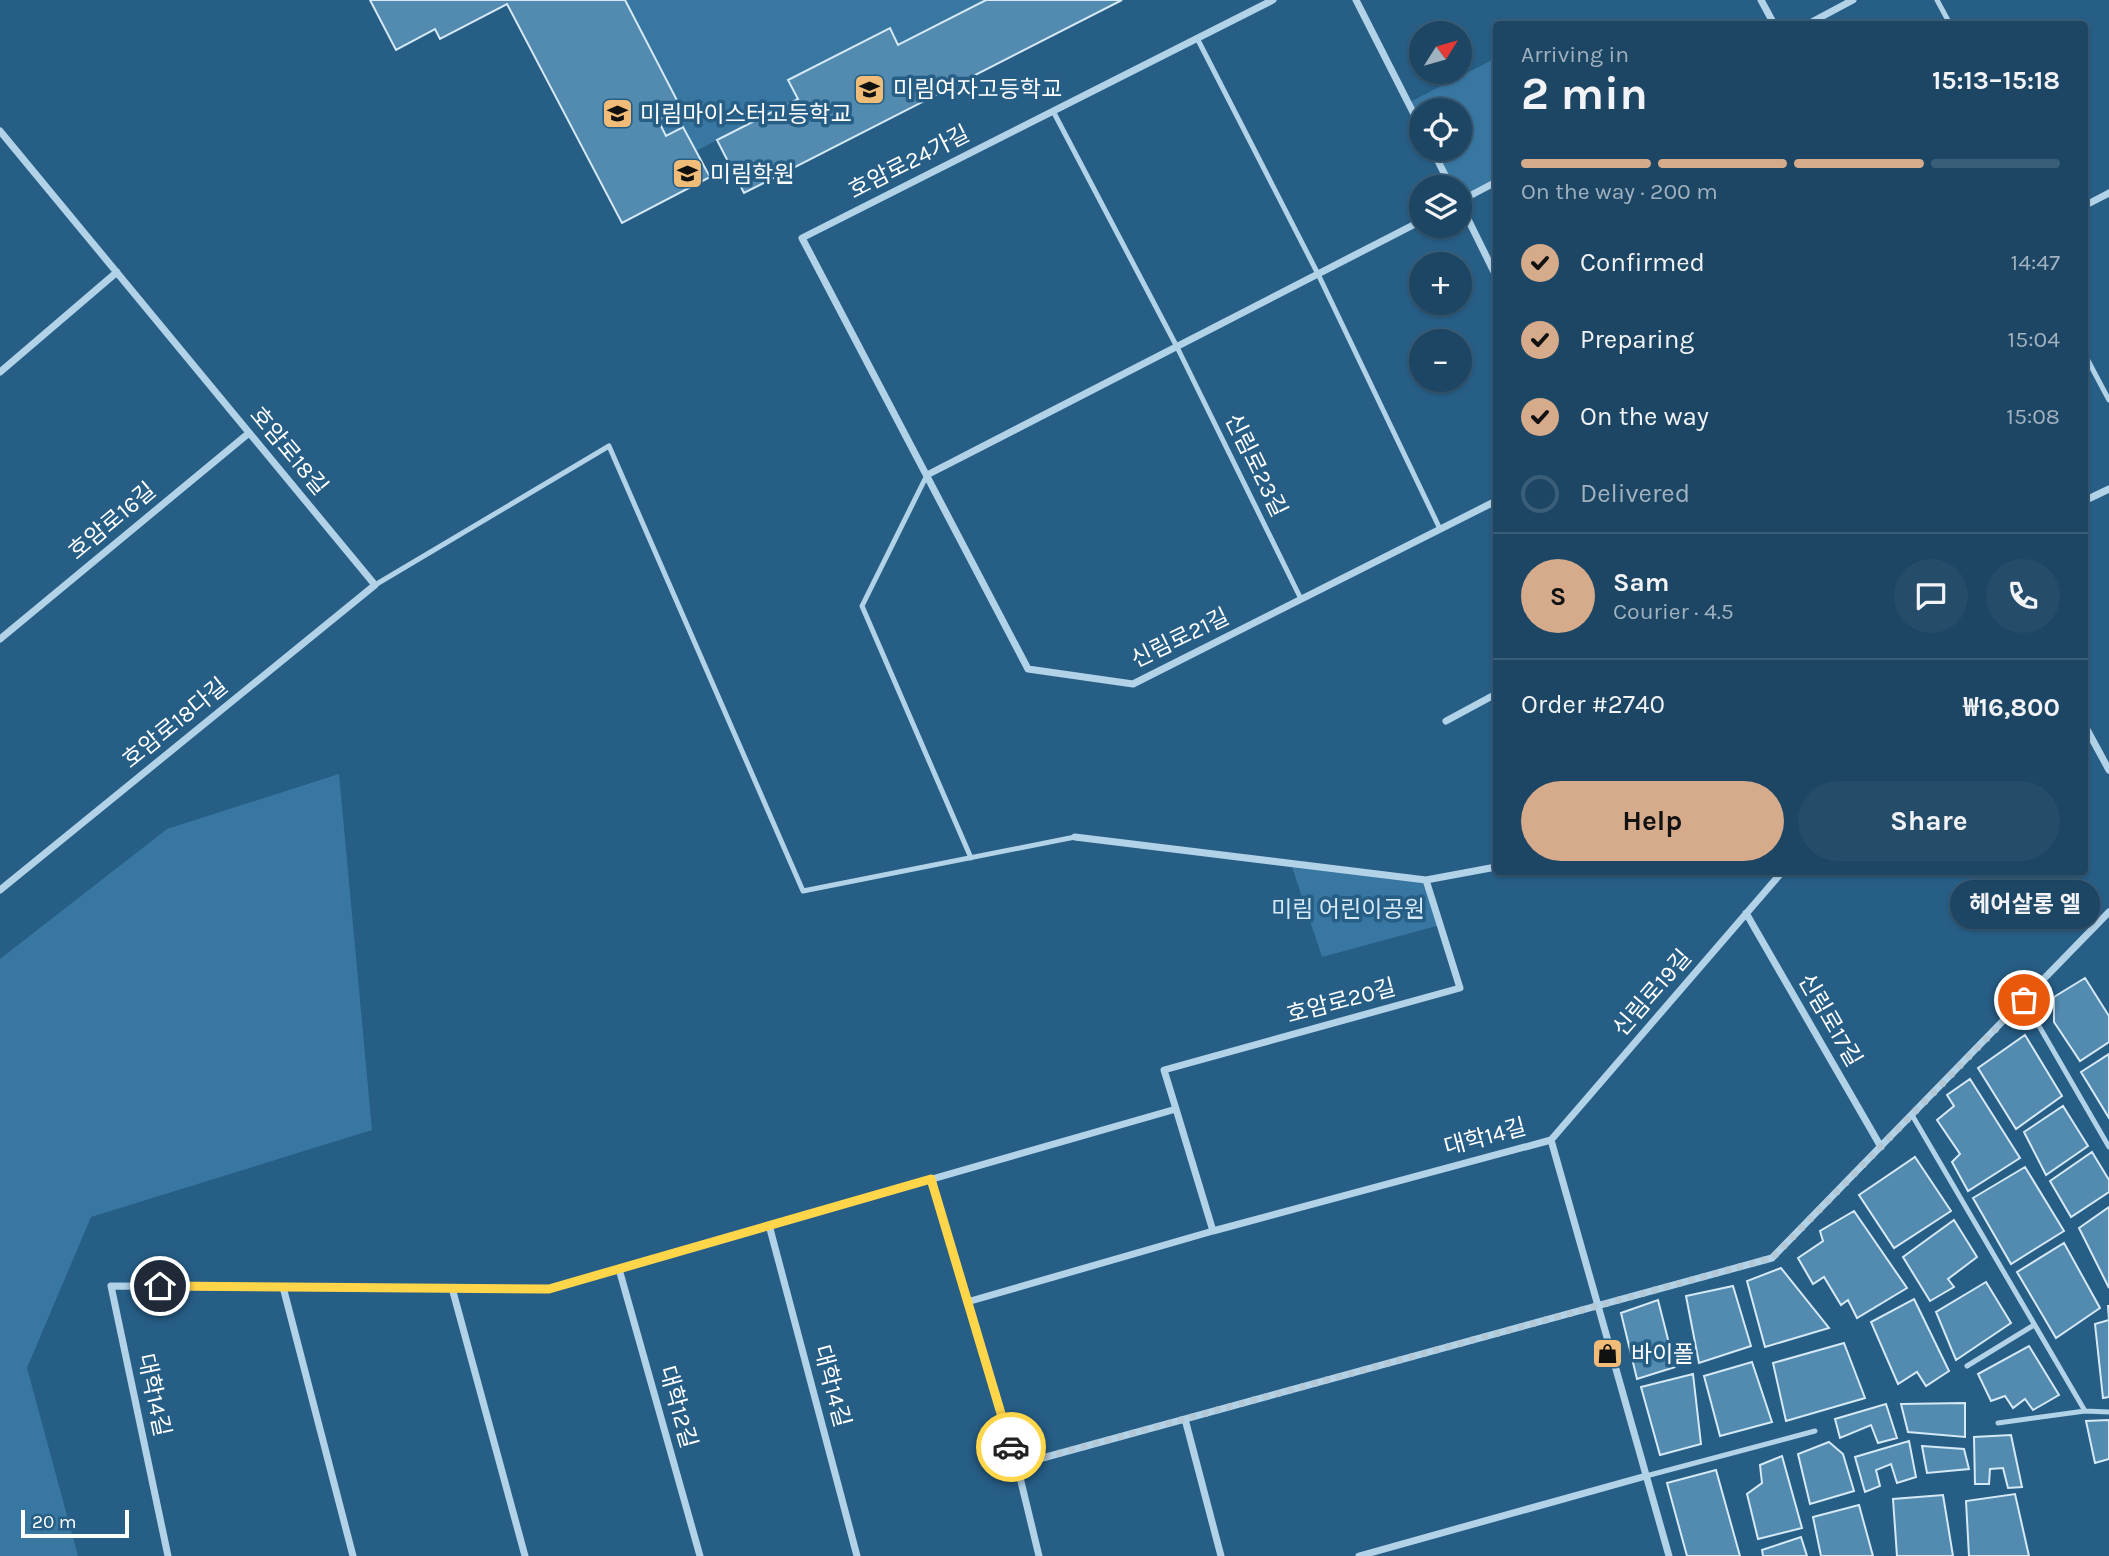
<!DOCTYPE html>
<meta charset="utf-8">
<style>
:root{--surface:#1d4664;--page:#254d6a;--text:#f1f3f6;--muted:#a0b1bf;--line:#3b5e78;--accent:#d6ab8b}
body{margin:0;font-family:Karla,"Noto Sans KR",sans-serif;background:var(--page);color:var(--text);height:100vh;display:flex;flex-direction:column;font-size:26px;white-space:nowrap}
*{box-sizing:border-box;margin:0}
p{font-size:23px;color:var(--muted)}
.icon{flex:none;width:38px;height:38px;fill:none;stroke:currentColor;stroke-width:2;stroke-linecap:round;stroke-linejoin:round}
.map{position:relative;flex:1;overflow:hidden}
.details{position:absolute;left:1493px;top:21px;width:595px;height:854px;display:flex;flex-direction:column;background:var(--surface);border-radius:7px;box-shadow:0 2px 5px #0004,0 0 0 2px var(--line)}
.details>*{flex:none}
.needle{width:46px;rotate:53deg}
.buttons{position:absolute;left:1409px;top:21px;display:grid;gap:14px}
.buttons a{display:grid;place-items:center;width:63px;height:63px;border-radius:50%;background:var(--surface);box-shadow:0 2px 5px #0004,0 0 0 2px var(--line);font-size:35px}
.scale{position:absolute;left:21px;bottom:18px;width:108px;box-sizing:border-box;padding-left:7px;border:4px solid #fff;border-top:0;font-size:19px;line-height:24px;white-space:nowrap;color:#fff;-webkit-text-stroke:5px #275e86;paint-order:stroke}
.pin{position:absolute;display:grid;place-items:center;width:60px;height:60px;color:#fff;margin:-30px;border:4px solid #fff;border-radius:50%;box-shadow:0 2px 7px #0007}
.courier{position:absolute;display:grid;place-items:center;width:70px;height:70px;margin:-35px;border:5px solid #ffd54a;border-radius:50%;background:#fff;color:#222;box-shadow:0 2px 9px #0007}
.bubble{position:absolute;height:49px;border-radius:24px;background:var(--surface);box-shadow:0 2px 5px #0004,0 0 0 2px var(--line);font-size:23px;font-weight:700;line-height:49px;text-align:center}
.overview em{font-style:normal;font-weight:700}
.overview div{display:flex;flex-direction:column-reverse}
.overview{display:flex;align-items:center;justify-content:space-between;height:119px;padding:0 28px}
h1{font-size:46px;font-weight:700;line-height:52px}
.bar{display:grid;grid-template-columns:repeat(4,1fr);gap:10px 7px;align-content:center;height:84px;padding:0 28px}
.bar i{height:9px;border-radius:5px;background:var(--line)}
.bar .current{background:var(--accent)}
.bar p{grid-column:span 4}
.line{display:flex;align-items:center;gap:18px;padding:0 28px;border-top:2px solid var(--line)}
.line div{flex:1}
.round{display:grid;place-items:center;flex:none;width:74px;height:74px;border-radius:37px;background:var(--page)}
ol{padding:0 28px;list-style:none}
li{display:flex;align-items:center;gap:21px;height:77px}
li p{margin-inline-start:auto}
li .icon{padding:7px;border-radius:50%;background:var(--accent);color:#111;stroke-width:4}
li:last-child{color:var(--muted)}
li i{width:38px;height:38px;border:4px solid var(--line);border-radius:50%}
.cta{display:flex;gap:14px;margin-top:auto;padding:14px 28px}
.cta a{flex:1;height:80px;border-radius:42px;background:var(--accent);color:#111;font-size:28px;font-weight:700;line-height:80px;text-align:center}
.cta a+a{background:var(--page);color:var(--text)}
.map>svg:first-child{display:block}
.green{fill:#3877a1}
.building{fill:#538aaf;stroke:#d5e9f6;stroke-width:2}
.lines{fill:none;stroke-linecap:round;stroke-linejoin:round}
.lane{stroke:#b2d2e8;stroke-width:5}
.street{stroke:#b2d2e8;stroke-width:7}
.done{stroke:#b3c7d5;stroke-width:7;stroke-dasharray:0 12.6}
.route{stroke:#ffd54a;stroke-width:9}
.labels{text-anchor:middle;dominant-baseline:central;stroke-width:7;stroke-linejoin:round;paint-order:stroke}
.poi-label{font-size:23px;fill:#fff;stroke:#275e86;text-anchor:start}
.street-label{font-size:23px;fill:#fff;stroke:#275e86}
.park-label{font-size:23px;fill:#d5e9f6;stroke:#275e86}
</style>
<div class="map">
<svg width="2109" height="1556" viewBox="0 0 2109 1556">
<rect width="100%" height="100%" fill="#275e86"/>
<!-- green -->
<path class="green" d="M 625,0 L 986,0 L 898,45 L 889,28 L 789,79 L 798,99 L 696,151 L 684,127 L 666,136 L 658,120 L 681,108 Z
M 1496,58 L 1496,182 L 1460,201 L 1460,187 L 1451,187 L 1432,149 L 1460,149 L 1460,110 L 1421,110 L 1421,128 L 1408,103 Z
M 339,774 L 372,1130 L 91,1217 L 27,1368 L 78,1556 L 0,1556 L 0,959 L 167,829 Z
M 1291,864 L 1426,880 L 1440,925 L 1322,957 Z"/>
<!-- building -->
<path class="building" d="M 370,0 L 625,0 L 681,108 L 658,120 L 666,136 L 683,127 L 710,177 L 622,223 L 507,4 L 440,39 L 435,29 L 396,50 Z
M 986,0 L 1122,0 L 744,193 L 717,140 L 798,99 L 788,80 L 890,28 L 898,45 Z
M 2085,978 L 2109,1016 L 2109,1042 L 2080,1061 L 2054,1022 L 2054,997 Z
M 2025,1035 L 2062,1096 L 2016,1129 L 1978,1068 Z
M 2109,1054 L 2109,1118 L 2081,1072 Z
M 1970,1079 L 2020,1158 L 1968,1191 L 1952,1162 L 1960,1154 L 1937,1120 L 1954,1106 L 1947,1095 Z
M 2063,1106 L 2088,1146 L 2046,1175 L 2024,1132 Z
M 2092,1152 L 2109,1180 L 2109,1192 L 2071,1217 L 2050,1181 Z
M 1915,1157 L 1951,1211 L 1894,1248 L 1859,1195 Z
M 2025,1167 L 2064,1231 L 2011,1264 L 1973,1198 Z
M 2109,1207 L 2109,1288 L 2079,1228 Z
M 1854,1211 L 1907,1288 L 1857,1318 L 1848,1300 L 1841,1305 L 1824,1277 L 1813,1284 L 1798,1258 L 1823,1241 L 1820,1231 Z
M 1954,1220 L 1977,1257 L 1948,1279 L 1954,1287 L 1930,1301 L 1903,1257 Z
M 2064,1243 L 2100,1308 L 2056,1338 L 2017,1272 Z
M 1781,1268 L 1829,1328 L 1765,1347 L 1747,1281 Z
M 1986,1282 L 2011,1323 L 1956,1360 L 1936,1312 Z
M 1733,1286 L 1751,1346 L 1699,1363 L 1686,1296 Z
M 1914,1299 L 1949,1371 L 1926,1386 L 1917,1372 L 1898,1384 L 1871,1322 Z
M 1658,1300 L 1675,1367 L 1637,1379 L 1621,1313 Z
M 2108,1306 L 2109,1306 L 2109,1397 L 2103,1398 L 2095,1324 L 2109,1320 Z
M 1844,1343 L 1865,1398 L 1786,1421 L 1773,1363 Z
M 2029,1346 L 2059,1395 L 2033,1410 L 2025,1399 L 2013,1408 L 2005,1396 L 1991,1401 L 1978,1374 Z
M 1752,1362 L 1772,1422 L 1720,1436 L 1704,1376 Z
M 1693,1374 L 1701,1444 L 1660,1455 L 1641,1387 Z
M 1965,1403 L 1965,1437 L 1908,1432 L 1901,1404 Z
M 1886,1404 L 1897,1438 L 1878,1443 L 1871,1425 L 1840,1438 L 1835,1419 Z
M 2109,1420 L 2109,1459 L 2095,1463 L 2086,1421 Z
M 2011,1435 L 2022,1487 L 2008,1488 L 2003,1468 L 1990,1469 L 1989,1484 L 1975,1484 L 1974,1437 Z
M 1909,1441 L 1916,1477 L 1897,1483 L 1891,1464 L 1876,1470 L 1880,1486 L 1865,1492 L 1855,1457 Z
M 1829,1442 L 1843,1454 L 1854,1491 L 1810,1504 L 1798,1454 Z
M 1922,1446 L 1964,1449 L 1969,1469 L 1927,1473 Z
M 1782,1456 L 1802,1528 L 1758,1539 L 1747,1494 L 1762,1483 L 1760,1465 Z
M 1716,1470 L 1740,1556 L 1687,1556 L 1667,1483 Z
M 2015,1494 L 2029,1556 L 1969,1556 L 1966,1501 Z
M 1943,1495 L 1953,1556 L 1897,1556 L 1893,1499 Z
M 1859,1505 L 1873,1556 L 1821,1556 L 1813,1517 Z
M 1801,1537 L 1807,1556 L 1763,1556 L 1762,1550 Z"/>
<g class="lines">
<!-- lane -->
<path class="lane" d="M 1937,0 L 1950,24
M 1197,38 L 1318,274 L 1440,529
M 1053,111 L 1177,347 L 1301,599
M 2084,353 L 2109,400
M 927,475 L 862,606 L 971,858
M 375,585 L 609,446 L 803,891 L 1075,837
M 2024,1000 L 2109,1147
M 1912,1115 L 2085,1411
M 1967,1366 L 2034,1325
M 1998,1423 L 2085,1411 L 2109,1412
M 1646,1476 L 1815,1431"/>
<!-- street -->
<path class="street" d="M 1273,0 L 802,238 L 1028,669 L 1133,684 L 1496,501
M 1356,0 L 1421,128
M 1761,0 L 1774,24
M 1808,24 L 1853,0
M 0,131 L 375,585 L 0,890
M 1432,149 L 1451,187
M 1460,201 L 1496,182
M 1460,203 L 1496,276
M 2084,206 L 2109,193
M 0,372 L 117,272
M 927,475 L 1421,221
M 2084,501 L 2109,489
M 0,639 L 249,433
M 1446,721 L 1496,694
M 2084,724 L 2109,770
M 1075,837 L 1426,880 L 1496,867
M 1746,913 L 1881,1147
M 1176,1109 L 1164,1070 L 1460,988 L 1426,880
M 1551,1140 L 1782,872
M 931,1179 L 1017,1465 L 1039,1556
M 769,1225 L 857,1556
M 619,1269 L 700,1556
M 283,1287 L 353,1556
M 452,1288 L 525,1556
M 967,1302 L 1213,1231
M 1185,1419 L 1221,1556
M 1017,1465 L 1772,1258 L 2109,912
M 168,1556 L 111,1286 L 549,1289 L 1176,1109 L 1213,1231 L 1551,1140 L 1669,1556
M 1359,1556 L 1646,1476"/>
</g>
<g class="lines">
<!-- done -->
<path class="done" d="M 1011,1447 L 1017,1465 L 1772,1258 L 2024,1000"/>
<!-- route -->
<path class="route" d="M 160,1286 L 549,1289 L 931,1179 L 1011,1447"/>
</g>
<!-- icons -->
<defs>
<symbol id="school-square" viewBox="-11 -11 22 22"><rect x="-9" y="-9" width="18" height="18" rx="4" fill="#f0bc77" stroke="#275e86"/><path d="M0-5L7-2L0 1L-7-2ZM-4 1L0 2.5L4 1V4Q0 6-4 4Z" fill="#111"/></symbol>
<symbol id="shop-square" viewBox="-11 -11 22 22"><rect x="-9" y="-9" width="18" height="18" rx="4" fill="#f0bc77" stroke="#275e86"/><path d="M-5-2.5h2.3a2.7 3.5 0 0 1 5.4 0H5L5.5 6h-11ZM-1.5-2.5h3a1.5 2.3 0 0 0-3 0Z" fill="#111"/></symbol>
</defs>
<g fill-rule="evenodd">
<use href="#school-square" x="852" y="72" width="35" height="35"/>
<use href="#school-square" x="600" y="96" width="35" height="35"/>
<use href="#school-square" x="670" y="156" width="35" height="35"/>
<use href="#shop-square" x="1590" y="1336" width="35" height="35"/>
</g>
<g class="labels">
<!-- poi labels -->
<g class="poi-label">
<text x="893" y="89">미림여자고등학교</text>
<text x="640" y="114">미림마이스터고등학교</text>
<text x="710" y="174">미림학원</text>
<text x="1631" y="1354">바이폴</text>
</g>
<!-- street labels -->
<g class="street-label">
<text transform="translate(909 162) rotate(-27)">호암로24가길</text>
<text transform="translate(289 451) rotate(50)">호암로18길</text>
<text transform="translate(1256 465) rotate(64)">신림로23길</text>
<text transform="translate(112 521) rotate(-40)">호암로16길</text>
<text transform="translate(1180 638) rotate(-26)">신림로21길</text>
<text transform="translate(175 723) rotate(-39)">호암로18다길</text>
<text transform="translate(1652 993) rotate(-49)">신림로19길</text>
<text transform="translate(1341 1001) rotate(-15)">호암로20길</text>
<text transform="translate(1830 1020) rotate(60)">신림로17길</text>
<text transform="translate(1485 1137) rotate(-15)">대학14길</text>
<text transform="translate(832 1386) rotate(75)">대학14길</text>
<text transform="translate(154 1395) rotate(78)">대학14길</text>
<text transform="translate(678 1407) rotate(74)">대학12길</text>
</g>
<!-- park labels -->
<g class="park-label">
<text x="1348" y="909">미림 어린이공원</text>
</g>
</g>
</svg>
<div class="buttons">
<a><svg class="needle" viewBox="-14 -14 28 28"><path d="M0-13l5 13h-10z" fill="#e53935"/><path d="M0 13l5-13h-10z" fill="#a0b1bf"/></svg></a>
<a><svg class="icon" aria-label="locate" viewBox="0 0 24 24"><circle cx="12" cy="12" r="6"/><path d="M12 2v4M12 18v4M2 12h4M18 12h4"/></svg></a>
<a><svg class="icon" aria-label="layers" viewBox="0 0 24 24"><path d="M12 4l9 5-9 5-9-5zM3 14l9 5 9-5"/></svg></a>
<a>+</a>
<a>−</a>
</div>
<div class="scale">20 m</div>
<div class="pin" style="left:2024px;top:1000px;background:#ea580c"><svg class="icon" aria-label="bag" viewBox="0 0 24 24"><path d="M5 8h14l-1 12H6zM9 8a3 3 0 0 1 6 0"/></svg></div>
<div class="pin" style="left:160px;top:1286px;background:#1f2937"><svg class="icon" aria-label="home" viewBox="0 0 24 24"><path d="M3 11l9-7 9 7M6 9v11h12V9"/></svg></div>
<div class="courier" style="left:1011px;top:1447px"><svg class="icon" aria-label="car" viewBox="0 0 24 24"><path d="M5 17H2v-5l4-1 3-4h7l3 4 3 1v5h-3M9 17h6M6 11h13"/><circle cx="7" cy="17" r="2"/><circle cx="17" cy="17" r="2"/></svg></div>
<div class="bubble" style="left:1950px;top:880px;width:150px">헤어살롱 엘</div>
<section class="details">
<div class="overview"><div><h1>2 min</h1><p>Arriving in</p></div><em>15:13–15:18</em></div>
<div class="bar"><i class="current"></i><i class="current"></i><i class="current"></i><i></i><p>On the way · 200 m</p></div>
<ol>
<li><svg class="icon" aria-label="check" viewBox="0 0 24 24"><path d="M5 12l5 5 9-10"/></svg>Confirmed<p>14:47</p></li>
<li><svg class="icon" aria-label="check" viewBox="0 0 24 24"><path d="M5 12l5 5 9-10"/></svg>Preparing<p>15:04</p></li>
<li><svg class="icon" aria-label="check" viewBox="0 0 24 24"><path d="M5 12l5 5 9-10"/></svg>On the way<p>15:08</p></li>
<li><i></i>Delivered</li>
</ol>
<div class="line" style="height:126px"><b class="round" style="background:var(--accent);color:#111">S</b><div><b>Sam</b><p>Courier · 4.5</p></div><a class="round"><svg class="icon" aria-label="chat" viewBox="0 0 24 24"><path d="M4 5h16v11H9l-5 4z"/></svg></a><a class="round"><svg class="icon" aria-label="phone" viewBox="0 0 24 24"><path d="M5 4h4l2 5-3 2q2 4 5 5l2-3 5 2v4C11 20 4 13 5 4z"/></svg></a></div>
<div class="line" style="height:91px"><div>Order #2740</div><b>₩16,800</b></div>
<div class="cta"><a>Help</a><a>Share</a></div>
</section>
</div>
